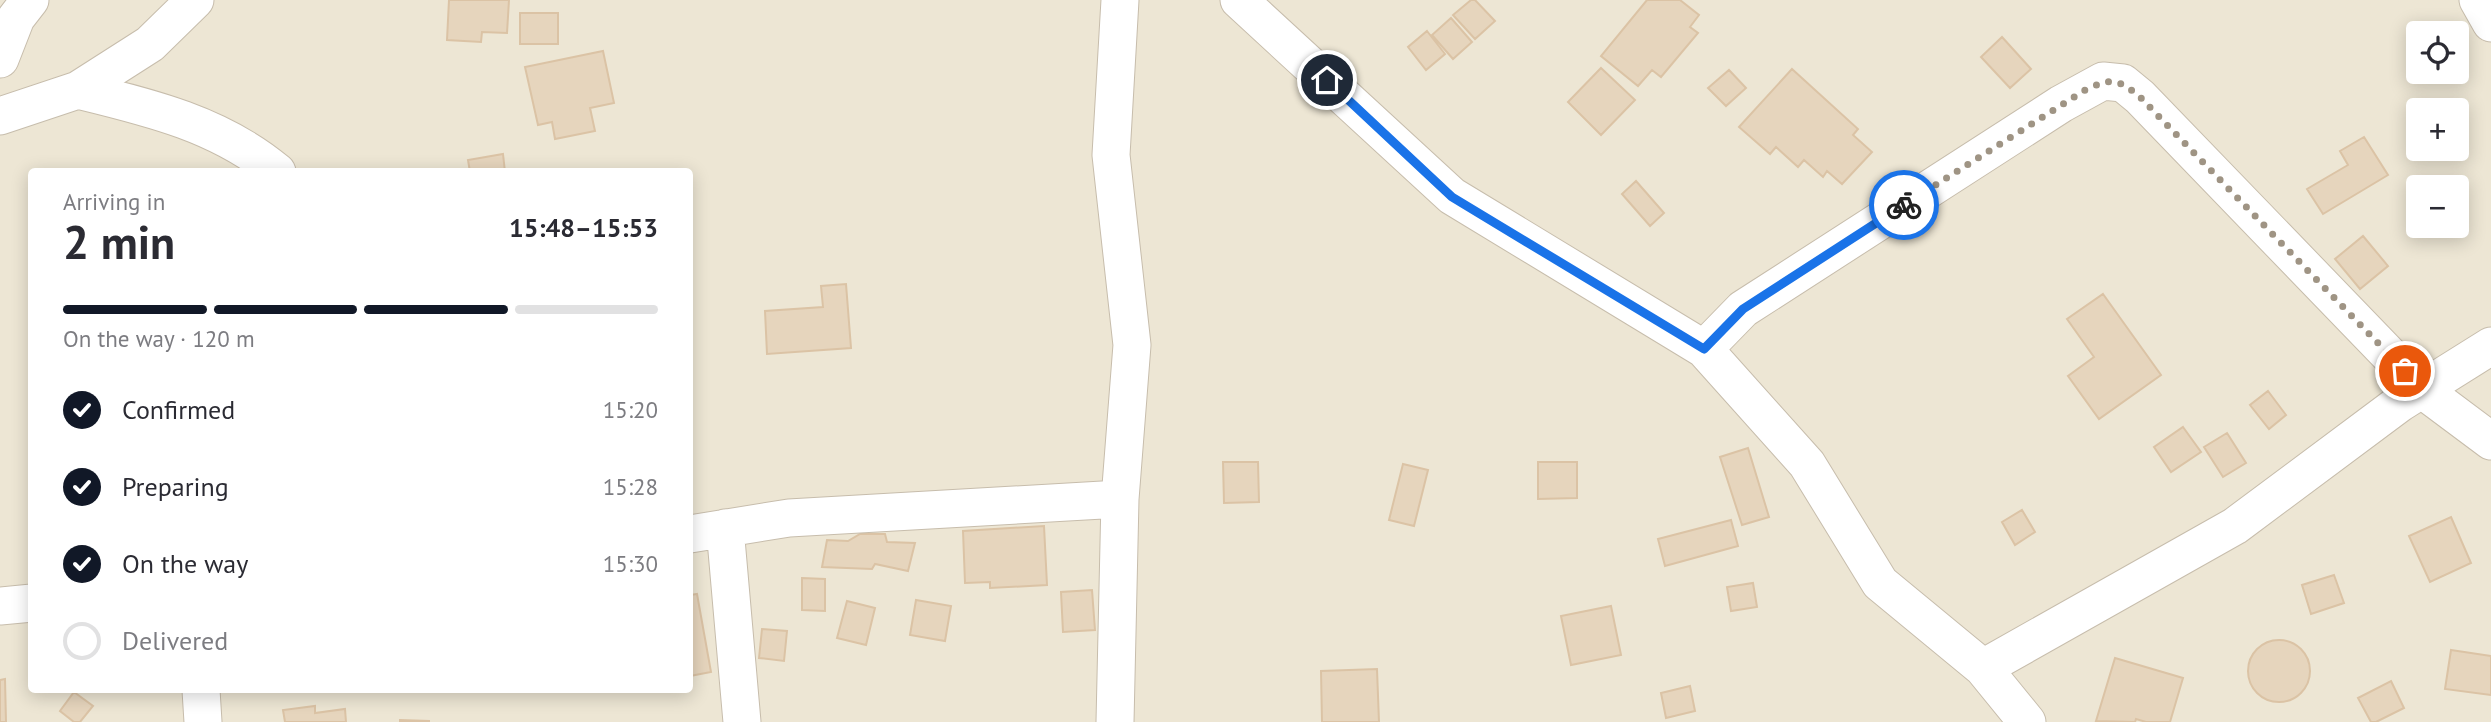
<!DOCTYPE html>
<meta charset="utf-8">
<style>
:root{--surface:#fff;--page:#f7f7f7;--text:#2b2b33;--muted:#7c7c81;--line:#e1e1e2;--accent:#111827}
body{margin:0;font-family:"PT Sans",sans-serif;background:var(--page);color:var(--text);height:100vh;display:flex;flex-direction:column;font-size:26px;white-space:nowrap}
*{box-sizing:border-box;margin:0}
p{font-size:23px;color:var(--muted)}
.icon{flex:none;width:38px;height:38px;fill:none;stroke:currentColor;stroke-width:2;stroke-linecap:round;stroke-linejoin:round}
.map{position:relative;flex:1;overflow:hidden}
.details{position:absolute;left:28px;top:168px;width:665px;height:525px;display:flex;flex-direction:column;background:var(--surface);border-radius:7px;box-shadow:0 4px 18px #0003}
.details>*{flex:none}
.controls{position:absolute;left:2406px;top:21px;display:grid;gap:14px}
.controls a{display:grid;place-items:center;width:63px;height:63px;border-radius:7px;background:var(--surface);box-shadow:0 4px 18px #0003;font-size:35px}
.pin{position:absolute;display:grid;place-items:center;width:60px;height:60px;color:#fff;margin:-30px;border:4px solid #fff;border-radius:50%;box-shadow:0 2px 7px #0007}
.courier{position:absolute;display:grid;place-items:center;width:70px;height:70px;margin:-35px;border:5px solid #1a73e8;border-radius:50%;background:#fff;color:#222;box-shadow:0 2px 9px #0007}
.head em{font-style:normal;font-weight:700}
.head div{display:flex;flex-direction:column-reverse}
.head{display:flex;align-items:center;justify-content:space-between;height:119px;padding:0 35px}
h1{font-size:46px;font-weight:700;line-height:52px}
.bar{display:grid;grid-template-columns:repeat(4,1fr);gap:10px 7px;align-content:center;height:84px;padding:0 35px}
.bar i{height:9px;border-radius:5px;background:var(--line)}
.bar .current{background:var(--accent)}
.bar p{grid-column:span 4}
ol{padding:0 35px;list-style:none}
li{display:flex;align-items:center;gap:21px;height:77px}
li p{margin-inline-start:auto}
li .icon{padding:7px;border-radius:50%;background:var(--accent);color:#fff;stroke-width:4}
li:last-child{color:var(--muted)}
li i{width:38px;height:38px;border:4px solid var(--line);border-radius:50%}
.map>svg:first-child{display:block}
.residential{fill:#ede6d4;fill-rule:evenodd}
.building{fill:#e6d5bd;stroke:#dbc3a5;stroke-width:2}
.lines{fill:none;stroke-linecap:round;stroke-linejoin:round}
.street-casing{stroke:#c7bdac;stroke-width:39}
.street{stroke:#fff;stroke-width:37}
.done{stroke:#9f9484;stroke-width:7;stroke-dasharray:0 12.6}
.route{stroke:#1a73e8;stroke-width:9}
</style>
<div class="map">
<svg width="2491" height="722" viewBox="0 0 2491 722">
<rect width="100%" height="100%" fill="#f9f5e7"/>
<!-- residential -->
<path class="residential" d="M 0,0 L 2491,0 L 2491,722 L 0,722 ZM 2418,33 L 2457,33 L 2457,72 L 2418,72 ZM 2418,110 L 2457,110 L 2457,149 L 2418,149 ZM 32,172 L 690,172 L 690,690 L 32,690 ZM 2418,187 L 2457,187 L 2457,226 L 2418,226 Z"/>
<!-- building -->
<path class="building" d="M 449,0 L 509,0 L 507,33 L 482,32 L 481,42 L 447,40 Z
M 1471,0 L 1475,0 L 1495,21 L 1475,39 L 1453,15 Z
M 1647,0 L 1680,0 L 1699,15 L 1690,27 L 1698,33 L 1661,77 L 1652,70 L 1638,86 L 1601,56 Z
M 520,13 L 558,13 L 558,44 L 520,44 Z
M 1451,18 L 1472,42 L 1453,59 L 1432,35 Z
M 1427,31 L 1445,54 L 1426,70 L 1408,47 Z
M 2002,37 L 2031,69 L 2010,88 L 1981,57 Z
M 603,51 L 614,103 L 590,108 L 595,131 L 555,139 L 552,122 L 538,125 L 525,67 Z
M 1601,68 L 1635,100 L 1601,135 L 1568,102 Z
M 1792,69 L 1858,129 L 1853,135 L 1872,152 L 1842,184 L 1827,171 L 1823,177 L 1804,160 L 1798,167 L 1776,147 L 1770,154 L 1739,127 Z
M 1729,70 L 1746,88 L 1726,106 L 1708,88 Z
M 2364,137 L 2388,175 L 2323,214 L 2307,189 L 2348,165 L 2340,151 Z
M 503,154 L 505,172 L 470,172 L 468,160 Z
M 1636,181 L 1664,213 L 1650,226 L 1622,194 Z
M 2363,236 L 2388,266 L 2360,289 L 2335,259 Z
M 846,284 L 851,348 L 767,354 L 765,311 L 823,307 L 821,286 Z
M 2103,294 L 2161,375 L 2099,419 L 2068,376 L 2094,357 L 2067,319 Z
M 2268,391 L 2286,415 L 2269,429 L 2250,405 Z
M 2183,427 L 2201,452 L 2171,472 L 2154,447 Z
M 2227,433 L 2246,463 L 2223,477 L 2204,447 Z
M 1748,448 L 1769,517 L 1742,525 L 1720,457 Z
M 1223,462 L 1258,462 L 1259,502 L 1224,503 Z
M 1538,462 L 1577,462 L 1577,498 L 1538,499 Z
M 1403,464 L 1428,470 L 1414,526 L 1389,520 Z
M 2022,510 L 2035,532 L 2015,545 L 2002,522 Z
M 2451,517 L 2471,563 L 2430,582 L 2409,536 Z
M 1731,520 L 1738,546 L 1665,566 L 1658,539 Z
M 1044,526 L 1047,585 L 990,588 L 990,582 L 965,583 L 963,531 Z
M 860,534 L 885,534 L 887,542 L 915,543 L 908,571 L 875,564 L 872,569 L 822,567 L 827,540 L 848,541 Z
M 2334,575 L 2344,603 L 2311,614 L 2302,585 Z
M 802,578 L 825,579 L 825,611 L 802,610 Z
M 1753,583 L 1757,607 L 1731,611 L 1727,587 Z
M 1092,590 L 1095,630 L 1063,632 L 1061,592 Z
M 697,594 L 711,672 L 690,676 L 690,595 Z
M 916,600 L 951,606 L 945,641 L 910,635 Z
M 847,601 L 875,608 L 866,645 L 837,638 Z
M 1611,606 L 1621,655 L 1571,665 L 1561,616 Z
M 762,629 L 787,631 L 784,661 L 759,658 Z
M2248 671a31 31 0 1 1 62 0a31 31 0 1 1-62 0Z
M 2451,650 L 2491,656 L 2491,695 L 2445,689 Z
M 2115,658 L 2183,678 L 2170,722 L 2146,722 L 2136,719 L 2135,722 L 2096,721 Z
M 1377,669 L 1379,722 L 1322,722 L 1321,671 Z
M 5,679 L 6,722 L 0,722 L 0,680 Z
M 2391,681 L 2404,708 L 2376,722 L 2371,722 L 2358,698 Z
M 1690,686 L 1695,711 L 1666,718 L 1661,693 Z
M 74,692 L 93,706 L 80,722 L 74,722 L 60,711 Z
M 315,706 L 315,713 L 345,709 L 346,722 L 285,722 L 283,710 Z
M 400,720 L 429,721 L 429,722 L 400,722 Z"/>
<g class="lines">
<defs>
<path id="street" d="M 1239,0 L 1452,196 L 1704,349 L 1807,464 L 1880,583 L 1983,668 L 2027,722
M 2478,0 L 2491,23
M 0,59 L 16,18 L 30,0
M 78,90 C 148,107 220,124 277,172
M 0,116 L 78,90 L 150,44 L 195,0
M 1704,349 L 1743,309 L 2061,104 L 2103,81 L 2123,83 L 2140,97 L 2424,391 L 2491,441
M 725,528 L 742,722
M 690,534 L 789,518 L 1120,499
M 0,606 L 32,603
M 1983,668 L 2235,526 L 2400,403 L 2491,346
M 201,690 L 203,722
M 1115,722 L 1120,499 L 1132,345 L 1111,155 L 1120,0"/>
</defs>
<!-- street casing -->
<use href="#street" class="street-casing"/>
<!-- street -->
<use href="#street" class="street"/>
</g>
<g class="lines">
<!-- done -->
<path class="done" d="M 1904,205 L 2085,90 C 2110,78 2118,78 2140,97 L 2405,371"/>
<!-- route -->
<path class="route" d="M 1327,80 L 1452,197 L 1704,349 L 1743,309 L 1904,205"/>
</g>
</svg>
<div class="controls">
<a><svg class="icon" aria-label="locate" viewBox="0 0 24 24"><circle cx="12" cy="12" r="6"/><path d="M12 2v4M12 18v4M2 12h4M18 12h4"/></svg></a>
<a>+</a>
<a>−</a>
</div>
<div class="pin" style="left:2405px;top:371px;background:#ea580c"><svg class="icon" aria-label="bag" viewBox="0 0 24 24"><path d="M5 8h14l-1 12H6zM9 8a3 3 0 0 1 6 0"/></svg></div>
<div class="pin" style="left:1327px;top:80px;background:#1f2937"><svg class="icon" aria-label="home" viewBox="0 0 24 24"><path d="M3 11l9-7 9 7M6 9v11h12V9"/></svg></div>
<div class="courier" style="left:1904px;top:205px"><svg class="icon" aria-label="bike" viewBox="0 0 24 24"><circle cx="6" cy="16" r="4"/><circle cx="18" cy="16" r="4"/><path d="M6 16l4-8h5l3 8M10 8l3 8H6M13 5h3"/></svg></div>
<section class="details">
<div class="head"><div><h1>2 min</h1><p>Arriving in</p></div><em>15:48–15:53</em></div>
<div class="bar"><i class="current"></i><i class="current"></i><i class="current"></i><i></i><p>On the way · 120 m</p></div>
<ol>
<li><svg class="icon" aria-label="check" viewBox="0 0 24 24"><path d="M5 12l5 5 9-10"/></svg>Confirmed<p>15:20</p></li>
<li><svg class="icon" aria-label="check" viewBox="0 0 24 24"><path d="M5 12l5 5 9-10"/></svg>Preparing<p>15:28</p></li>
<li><svg class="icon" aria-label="check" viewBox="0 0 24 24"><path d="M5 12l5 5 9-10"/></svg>On the way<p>15:30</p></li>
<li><i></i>Delivered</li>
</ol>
</section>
</div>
